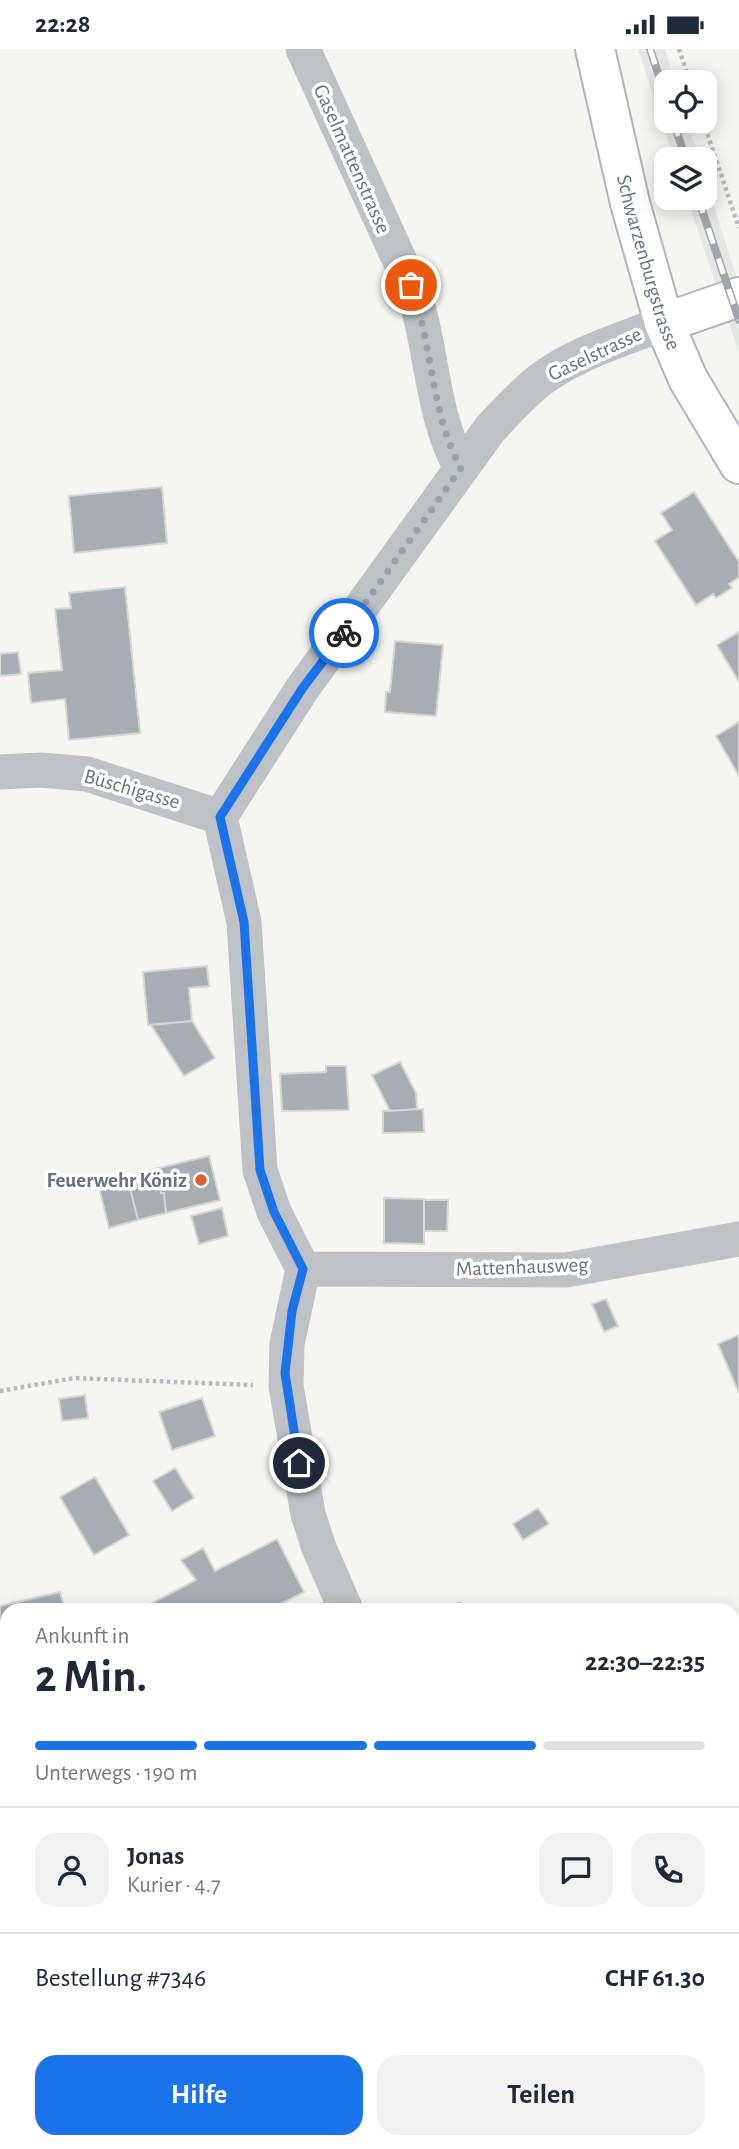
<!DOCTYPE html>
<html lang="de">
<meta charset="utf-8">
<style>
:root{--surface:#fff;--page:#f2f2f3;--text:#1f2937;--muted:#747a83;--line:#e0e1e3;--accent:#1a73e8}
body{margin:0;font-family:"Alegreya Sans",sans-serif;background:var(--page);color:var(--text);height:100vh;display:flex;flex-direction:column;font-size:26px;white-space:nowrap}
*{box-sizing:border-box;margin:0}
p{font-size:23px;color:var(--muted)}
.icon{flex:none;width:38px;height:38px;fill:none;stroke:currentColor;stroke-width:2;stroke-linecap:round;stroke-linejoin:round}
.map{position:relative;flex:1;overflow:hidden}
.drawer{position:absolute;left:0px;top:1554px;width:740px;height:546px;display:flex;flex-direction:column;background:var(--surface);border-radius:21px 21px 0 0;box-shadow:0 4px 18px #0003}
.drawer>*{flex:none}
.controls{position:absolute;left:654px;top:21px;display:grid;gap:14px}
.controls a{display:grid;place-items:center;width:63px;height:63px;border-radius:14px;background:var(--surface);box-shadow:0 4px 18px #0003;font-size:35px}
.pin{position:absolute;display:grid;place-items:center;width:60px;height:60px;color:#fff;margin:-30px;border:4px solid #fff;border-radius:50%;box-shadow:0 2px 7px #0007}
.courier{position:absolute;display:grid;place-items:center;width:70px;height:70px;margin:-35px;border:5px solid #1a73e8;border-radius:50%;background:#fff;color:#222;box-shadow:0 2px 9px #0007}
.headline em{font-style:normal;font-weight:700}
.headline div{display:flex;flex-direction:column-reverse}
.headline{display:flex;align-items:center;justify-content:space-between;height:119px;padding:0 35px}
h1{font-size:46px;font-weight:700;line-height:52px}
.bar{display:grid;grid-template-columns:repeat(4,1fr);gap:10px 7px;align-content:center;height:84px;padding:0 35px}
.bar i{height:9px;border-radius:5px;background:var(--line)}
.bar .selected{background:var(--accent)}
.bar p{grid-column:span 4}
.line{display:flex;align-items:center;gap:18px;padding:0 35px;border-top:2px solid var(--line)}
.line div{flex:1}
.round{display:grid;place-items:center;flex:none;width:74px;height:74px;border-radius:21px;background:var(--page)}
.cta{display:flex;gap:14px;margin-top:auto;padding:14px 35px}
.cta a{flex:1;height:80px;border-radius:21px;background:var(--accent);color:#fff;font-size:28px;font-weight:700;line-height:80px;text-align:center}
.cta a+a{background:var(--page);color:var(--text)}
.status{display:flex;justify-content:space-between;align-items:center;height:49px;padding:0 35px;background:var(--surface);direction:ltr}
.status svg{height:19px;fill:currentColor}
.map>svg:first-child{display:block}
.built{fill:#e5e7e5}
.building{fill:#a7adb3;stroke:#d6d6d4;stroke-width:2}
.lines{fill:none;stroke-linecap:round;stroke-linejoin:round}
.secondary-casing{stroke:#b1b5ba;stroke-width:42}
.path{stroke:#b8babd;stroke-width:4.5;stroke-dasharray:3.5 3.5;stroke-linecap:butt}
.lane{stroke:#bec1c5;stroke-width:18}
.street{stroke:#bec1c5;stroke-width:35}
.secondary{stroke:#fff;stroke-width:38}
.rail-casing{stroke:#a2a6ac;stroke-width:8}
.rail{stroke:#fff;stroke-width:5;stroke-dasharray:16;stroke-linecap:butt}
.done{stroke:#98a0a8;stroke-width:7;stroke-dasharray:0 12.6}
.route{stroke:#1a73e8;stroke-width:9}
.poi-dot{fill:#d8612e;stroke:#fff;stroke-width:2.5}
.labels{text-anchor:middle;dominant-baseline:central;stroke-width:7;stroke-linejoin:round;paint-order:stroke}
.street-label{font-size:21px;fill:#667381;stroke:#fff}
.poi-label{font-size:21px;font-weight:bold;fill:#667381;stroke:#fff;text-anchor:end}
</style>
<div class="status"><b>22:28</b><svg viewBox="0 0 49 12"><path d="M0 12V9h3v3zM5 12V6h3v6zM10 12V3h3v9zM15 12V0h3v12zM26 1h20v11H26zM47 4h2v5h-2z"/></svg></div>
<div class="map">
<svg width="739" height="2100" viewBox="0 0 739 2100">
<rect width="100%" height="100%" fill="#f5f5f1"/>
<!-- built -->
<path class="built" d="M 638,0 L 665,0 L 675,33 L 667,33 L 667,72 L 687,72 L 699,110 L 674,110 Z
M 705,129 L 739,236 L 739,304 L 687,149 L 705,149 Z"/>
<!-- building -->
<path class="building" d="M 162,438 L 167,494 L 74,504 L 69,447 Z
M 694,443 L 739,513 L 739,528 L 729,535 L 732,539 L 716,549 L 713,545 L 696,556 L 655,492 L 672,481 L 661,464 Z
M 125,538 L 140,684 L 69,691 L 65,650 L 31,654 L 28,624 L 62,621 L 55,560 L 71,559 L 69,544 Z
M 739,583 L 739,633 L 717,596 Z
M 395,592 L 443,596 L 436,667 L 385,663 L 386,643 L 390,643 Z
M 18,603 L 21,625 L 0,627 L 0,605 Z
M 739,673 L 739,727 L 716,687 Z
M 207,917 L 209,937 L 189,939 L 192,972 L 148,976 L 143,923 Z
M 192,972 L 215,1009 L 184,1027 L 151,976 Z
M 400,1013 L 416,1044 L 417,1060 L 390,1062 L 372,1026 Z
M 326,1017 L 346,1017 L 349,1061 L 282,1062 L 280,1025 L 326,1023 Z
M 423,1060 L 424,1083 L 383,1084 L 383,1062 Z
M 209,1107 L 220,1151 L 166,1164 L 164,1144 L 161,1144 L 155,1120 Z
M 155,1120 L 161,1144 L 164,1144 L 166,1164 L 138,1171 L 127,1127 Z
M 127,1127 L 138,1171 L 109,1179 L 98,1134 Z
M 384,1149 L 424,1150 L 424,1195 L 384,1194 Z
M 424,1151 L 448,1151 L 447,1182 L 424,1182 Z
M 222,1159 L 228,1187 L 199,1195 L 191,1167 Z
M 606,1250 L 618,1277 L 604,1283 L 592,1255 Z
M 739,1286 L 739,1344 L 718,1295 Z
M 85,1346 L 88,1369 L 62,1372 L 59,1350 Z
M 202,1349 L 215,1387 L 172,1401 L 159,1363 Z
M 175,1419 L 194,1449 L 172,1462 L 153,1432 Z
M 95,1428 L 129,1486 L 94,1506 L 60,1448 Z
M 538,1459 L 549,1475 L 523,1491 L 513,1475 Z
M 277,1490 L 304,1543 L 269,1561 L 139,1561 L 196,1531 L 181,1511 L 203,1499 L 215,1522 Z
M 60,1543 L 65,1561 L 7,1561 L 7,1592 L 0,1594 L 0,1557 Z
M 460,1553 L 464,1561 L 443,1561 Z
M 7,1613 L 7,1652 L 0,1653 L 0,1614 Z
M 645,2093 L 682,2093 L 686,2100 L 649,2100 Z"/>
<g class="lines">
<defs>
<g id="secondary">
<path id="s1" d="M 595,0 L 630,154 L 664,274 L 688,330 L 739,415"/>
<path d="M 664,274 L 739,248"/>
</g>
</defs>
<!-- secondary casing -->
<use href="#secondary" class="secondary-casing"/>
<!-- path -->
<path class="path" d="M 679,0 L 690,33
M 703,72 L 739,179
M 0,1342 L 74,1329 L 253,1336
M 0,1740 L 7,1738
M 0,2024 L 7,2023"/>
<!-- lane -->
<path class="lane" d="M 715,2093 L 721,2100"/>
<!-- street -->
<path class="street" d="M 303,0 L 411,236 C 433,296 430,363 461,419
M 0,723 L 41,721 L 87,725 L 220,768
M 303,1220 L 566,1221 L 739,1190
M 346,1561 L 319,1499 L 308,1465 L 286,1337 L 287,1295 L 303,1220 L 274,1163 L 260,1121 L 244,873 L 220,768 L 302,640 L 490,380 C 506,363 522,345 540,331 C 577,303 622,291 664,274
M 612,2093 L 617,2100"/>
<!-- secondary -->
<use href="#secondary" class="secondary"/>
<defs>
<path id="rail" d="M 650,0 L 667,51
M 673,72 L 686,110
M 698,149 L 739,271"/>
</defs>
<!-- rail casing -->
<use href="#rail" class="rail-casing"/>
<!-- rail -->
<use href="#rail" class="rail"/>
</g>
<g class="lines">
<!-- done -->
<path class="done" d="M 344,584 L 461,419 C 430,363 433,296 411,236"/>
<!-- route -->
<path class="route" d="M 299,1414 L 285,1324 L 292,1262 L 303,1220 L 274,1163 L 260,1121 L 244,873 L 220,768 L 302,640 L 344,584"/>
</g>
<!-- markers -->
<circle class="poi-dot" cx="201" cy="1131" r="7"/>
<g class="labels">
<!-- street labels -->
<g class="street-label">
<text transform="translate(352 110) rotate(66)">Gaselmattenstrasse</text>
<text stroke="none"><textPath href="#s1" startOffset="220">Schwarzenburgstrasse</textPath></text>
<text transform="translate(595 305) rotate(-25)">Gaselstrasse</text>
<text transform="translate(132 740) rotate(16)">Büschigasse</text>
<text transform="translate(522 1218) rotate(-2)">Mattenhausweg</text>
</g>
<!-- poi labels -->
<g class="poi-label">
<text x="187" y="1131">Feuerwehr Köniz</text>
</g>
</g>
</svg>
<div class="controls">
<a><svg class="icon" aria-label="locate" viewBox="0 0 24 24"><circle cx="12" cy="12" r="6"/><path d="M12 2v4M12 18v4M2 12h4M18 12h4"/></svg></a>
<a><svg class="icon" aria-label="layers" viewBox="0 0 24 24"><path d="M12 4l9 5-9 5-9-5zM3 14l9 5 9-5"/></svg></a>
</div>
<div class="pin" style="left:411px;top:236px;background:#ea580c"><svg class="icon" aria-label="bag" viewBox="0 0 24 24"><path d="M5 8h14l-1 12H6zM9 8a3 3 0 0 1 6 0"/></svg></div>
<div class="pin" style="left:299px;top:1414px;background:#1f2937"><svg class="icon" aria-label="home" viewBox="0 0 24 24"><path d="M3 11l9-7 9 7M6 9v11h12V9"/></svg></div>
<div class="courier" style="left:344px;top:584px"><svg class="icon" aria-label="bike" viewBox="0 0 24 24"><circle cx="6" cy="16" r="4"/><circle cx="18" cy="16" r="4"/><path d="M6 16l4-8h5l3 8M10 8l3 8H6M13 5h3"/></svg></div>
<section class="drawer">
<div class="headline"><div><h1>2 Min.</h1><p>Ankunft in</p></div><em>22:30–22:35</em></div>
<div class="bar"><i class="selected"></i><i class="selected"></i><i class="selected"></i><i></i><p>Unterwegs · 190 m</p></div>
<div class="line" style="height:126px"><a class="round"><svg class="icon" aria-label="person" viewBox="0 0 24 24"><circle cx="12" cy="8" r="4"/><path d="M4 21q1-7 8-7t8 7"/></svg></a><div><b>Jonas</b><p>Kurier · 4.7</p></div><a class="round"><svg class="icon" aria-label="chat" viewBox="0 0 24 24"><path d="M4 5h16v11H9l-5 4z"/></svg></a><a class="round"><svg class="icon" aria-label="phone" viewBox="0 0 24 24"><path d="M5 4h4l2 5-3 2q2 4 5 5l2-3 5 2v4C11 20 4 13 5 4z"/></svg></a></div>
<div class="line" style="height:91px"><div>Bestellung #7346</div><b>CHF 61.30</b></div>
<div class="cta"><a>Hilfe</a><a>Teilen</a></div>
</section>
</div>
